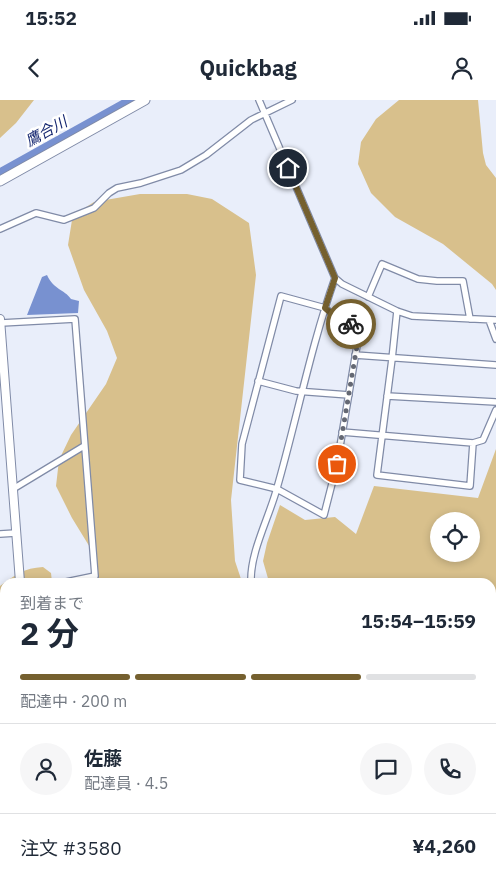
<!DOCTYPE html>
<html lang="ja">
<meta charset="utf-8">
<style>
:root{--surface:#fff;--page:#f6f6f7;--text:#1f2937;--muted:#747a83;--line:#e0e1e3;--accent:#75602f}
body{margin:0;font-family:"IBM Plex Sans","Noto Sans JP",sans-serif;background:var(--page);color:var(--text);height:100vh;display:flex;flex-direction:column;font-size:19px;white-space:nowrap}
*{box-sizing:border-box;margin:0}
p{font-size:16px;color:var(--muted)}
.icon{flex:none;width:28px;height:28px;fill:none;stroke:currentColor;stroke-width:2;stroke-linecap:round;stroke-linejoin:round}
.map{position:relative;flex:1;overflow:hidden}
.sheet{position:absolute;left:0px;top:478px;width:496px;height:311px;display:flex;flex-direction:column;background:var(--surface);border-radius:15px 15px 0 0;box-shadow:0 2px 8px #0003}
.sheet>*{flex:none}
.buttons{position:absolute;left:430px;top:412px;display:grid;gap:10px}
.buttons a{display:grid;place-items:center;width:50px;height:50px;border-radius:50%;background:var(--surface);box-shadow:0 2px 8px #0003;font-size:25px}
.pin{position:absolute;display:grid;place-items:center;width:42px;height:42px;color:#fff;margin:-21px;border:2px solid #fff;border-radius:50%;box-shadow:0 1px 5px #0007}
.courier{position:absolute;display:grid;place-items:center;width:50px;height:50px;margin:-25px;border:4px solid #75602f;border-radius:50%;background:#fff;color:#222;box-shadow:0 1px 6px #0007}
.head em{font-style:normal;font-weight:700}
.head div{display:flex;flex-direction:column-reverse}
.head{display:flex;align-items:center;justify-content:space-between;height:85px;padding:0 20px}
h1{font-size:32px;font-weight:700;line-height:38px}
.bar{display:grid;grid-template-columns:repeat(4,1fr);gap:8px 5px;align-content:center;height:60px;padding:0 20px}
.bar i{height:6px;border-radius:4px;background:var(--line)}
.bar .current{background:var(--accent)}
.bar p{grid-column:span 4}
.line{display:flex;align-items:center;gap:12px;padding:0 20px;border-top:1px solid var(--line)}
.line div{flex:1}
.round{display:grid;place-items:center;flex:none;width:52px;height:52px;border-radius:26px;background:var(--page)}
.status{display:flex;justify-content:space-between;align-items:center;height:35px;padding:0 25px;background:var(--surface);direction:ltr}
.status svg{height:14px;fill:currentColor}
header{display:flex;justify-content:space-between;align-items:center;height:65px;padding:0 20px;background:var(--surface);font-size:22px;font-weight:700}
.map>svg:first-child{display:block}
.green{fill:#d8c08c;fill-rule:evenodd}
.water{fill:#7891d0}
.lines{fill:none;stroke-linecap:round;stroke-linejoin:round}
.river{stroke:#7891d0;stroke-width:11}
.street-casing{stroke:#808ba7;stroke-width:8}
.secondary-casing{stroke:#808ba7;stroke-width:10}
.primary-casing{stroke:#808ba7;stroke-width:11}
.street{stroke:#fff;stroke-width:5.5}
.secondary{stroke:#fff;stroke-width:8}
.primary{stroke:#fff;stroke-width:9}
.rail-casing{stroke:#434752;stroke-width:4}
.rail{stroke:#fff;stroke-width:2;stroke-dasharray:5.5;stroke-linecap:butt}
.done{stroke:#646873;stroke-width:5;stroke-dasharray:0 9}
.route{stroke:#75602f;stroke-width:6}
.labels{text-anchor:middle;dominant-baseline:central;stroke-width:5;stroke-linejoin:round;paint-order:stroke}
.water-label{font-size:15px;font-style:italic;fill:#152770;stroke:#fff}
</style>
<div class="status"><b>15:52</b><svg viewBox="0 0 49 12"><path d="M0 12V9h3v3zM5 12V6h3v6zM10 12V3h3v9zM15 12V0h3v12zM26 1h20v11H26zM47 4h2v5h-2z"/></svg></div>
<header><svg class="icon" aria-label="back" viewBox="0 0 24 24"><path d="M15 5l-7 7 7 7"/></svg>Quickbag<svg class="icon" aria-label="person" viewBox="0 0 24 24"><circle cx="12" cy="8" r="4"/><path d="M4 21q1-7 8-7t8 7"/></svg></header>
<div class="map">
<svg width="496" height="788" viewBox="0 0 496 788">
<rect width="100%" height="100%" fill="#e9eefa"/>
<!-- green -->
<path class="green" d="M 0,0 L 34,0 L 16,23 L 0,38 Z
M 399,0 L 478,0 L 483,53 L 486,65 L 496,78 L 496,190 L 492,184 L 443,144 L 395,117 L 371,93 L 358,64 L 361,42 L 376,19 Z
M 140,94 L 187,94 L 212,99 L 249,123 L 256,175 L 231,400 L 235,461 L 242,482 L 96,482 L 91,449 L 72,418 L 56,386 L 59,360 L 71,335 L 106,284 L 117,258 L 107,231 L 84,190 L 68,145 L 72,120 L 77,113 L 94,102 Z
M 496,349 L 496,788 L 58,788 L 58,784 L 491,784 L 491,482 L 269,482 L 263,461 L 267,443 L 280,405 L 305,420 L 335,417 L 356,434 L 374,386 L 478,398 ZM 439,421 L 471,421 L 471,454 L 439,454 Z
M 43,467 L 51,473 L 52,482 L 5,482 L 5,728 L 0,722 L 0,486 C 15,475 24,468 43,467 Z"/>
<!-- water -->
<path class="water" d="M 47,175 C 54,190 64,189 71,199 L 79,201 L 78,213 L 27,215 L 42,177 Z"/>
<g class="lines">
<!-- river -->
<path class="river" d="M 0,74 L 133,0"/>
<defs>
<path id="street" d="M 259,0 L 335,178 L 342,184 L 397,211 L 412,216 L 496,220
M 0,129 L 36,113 L 64,120 L 94,108 L 109,93 L 117,88 L 141,83 L 181,70 L 206,55 L 251,20 L 292,0
M 281,196 L 325,208 L 333,215 L 360,228 L 337,364 L 324,415 L 277,389 L 240,380 L 242,344 Z
M 368,197 L 382,164 L 418,179 L 437,181 L 463,181 L 470,219
M 397,211 L 392,259 L 377,375 L 470,386 L 473,343
M 489,220 L 496,239
M 1,223 L 75,219 L 95,476 L 66,482
M 355,255 L 496,265
M 258,281 L 296,291 L 349,295
M 387,296 L 496,302
M 342,332 L 473,343 L 483,340 L 496,310
M 13,389 L 84,346
M 0,434 L 16,433
M 251,482 C 250,452 269,418 277,388 C 297,318 311,246 335,178
M 280,788 L 283,784"/>
<path id="secondary" d="M 0,219 L 20,482"/>
<path id="primary" d="M 0,81 L 145,0"/>
</defs>
<!-- street casing -->
<use href="#street" class="street-casing"/>
<!-- secondary casing -->
<use href="#secondary" class="secondary-casing"/>
<!-- primary casing -->
<use href="#primary" class="primary-casing"/>
<!-- street -->
<use href="#street" class="street"/>
<!-- secondary -->
<use href="#secondary" class="secondary"/>
<!-- primary -->
<use href="#primary" class="primary"/>
<defs>
<path id="rail" d="M 491,580 L 496,574
M 315,788 L 319,784"/>
</defs>
<!-- rail casing -->
<use href="#rail" class="rail-casing"/>
<!-- rail -->
<use href="#rail" class="rail"/>
</g>
<g class="lines">
<!-- done -->
<path class="done" d="M 337,364 L 360,228 L 351,224"/>
<!-- route -->
<path class="route" d="M 288,68 L 335,178 L 325,208 L 333,215 L 351,224"/>
</g>
<g class="labels">
<!-- water labels -->
<g class="water-label">
<text transform="translate(46 31) rotate(-29)">鷹合川</text>
</g>
</g>
</svg>
<div class="buttons">
<a><svg class="icon" aria-label="locate" viewBox="0 0 24 24"><circle cx="12" cy="12" r="6"/><path d="M12 2v4M12 18v4M2 12h4M18 12h4"/></svg></a>
</div>
<div class="pin" style="left:337px;top:364px;background:#ea580c"><svg class="icon" aria-label="bag" viewBox="0 0 24 24"><path d="M5 8h14l-1 12H6zM9 8a3 3 0 0 1 6 0"/></svg></div>
<div class="pin" style="left:288px;top:68px;background:#1f2937"><svg class="icon" aria-label="home" viewBox="0 0 24 24"><path d="M3 11l9-7 9 7M6 9v11h12V9"/></svg></div>
<div class="courier" style="left:351px;top:224px"><svg class="icon" aria-label="bike" viewBox="0 0 24 24"><circle cx="6" cy="16" r="4"/><circle cx="18" cy="16" r="4"/><path d="M6 16l4-8h5l3 8M10 8l3 8H6M13 5h3"/></svg></div>
<section class="sheet">
<div class="head"><div><h1>2 分</h1><p>到着まで</p></div><em>15:54–15:59</em></div>
<div class="bar"><i class="current"></i><i class="current"></i><i class="current"></i><i></i><p>配達中 · 200 m</p></div>
<div class="line" style="height:90px"><a class="round"><svg class="icon" aria-label="person" viewBox="0 0 24 24"><circle cx="12" cy="8" r="4"/><path d="M4 21q1-7 8-7t8 7"/></svg></a><div><b>佐藤</b><p>配達員 · 4.5</p></div><a class="round"><svg class="icon" aria-label="chat" viewBox="0 0 24 24"><path d="M4 5h16v11H9l-5 4z"/></svg></a><a class="round"><svg class="icon" aria-label="phone" viewBox="0 0 24 24"><path d="M5 4h4l2 5-3 2q2 4 5 5l2-3 5 2v4C11 20 4 13 5 4z"/></svg></a></div>
<div class="line" style="height:65px"><div>注文 #3580</div><b>¥4,260</b></div>
</section>
</div>
